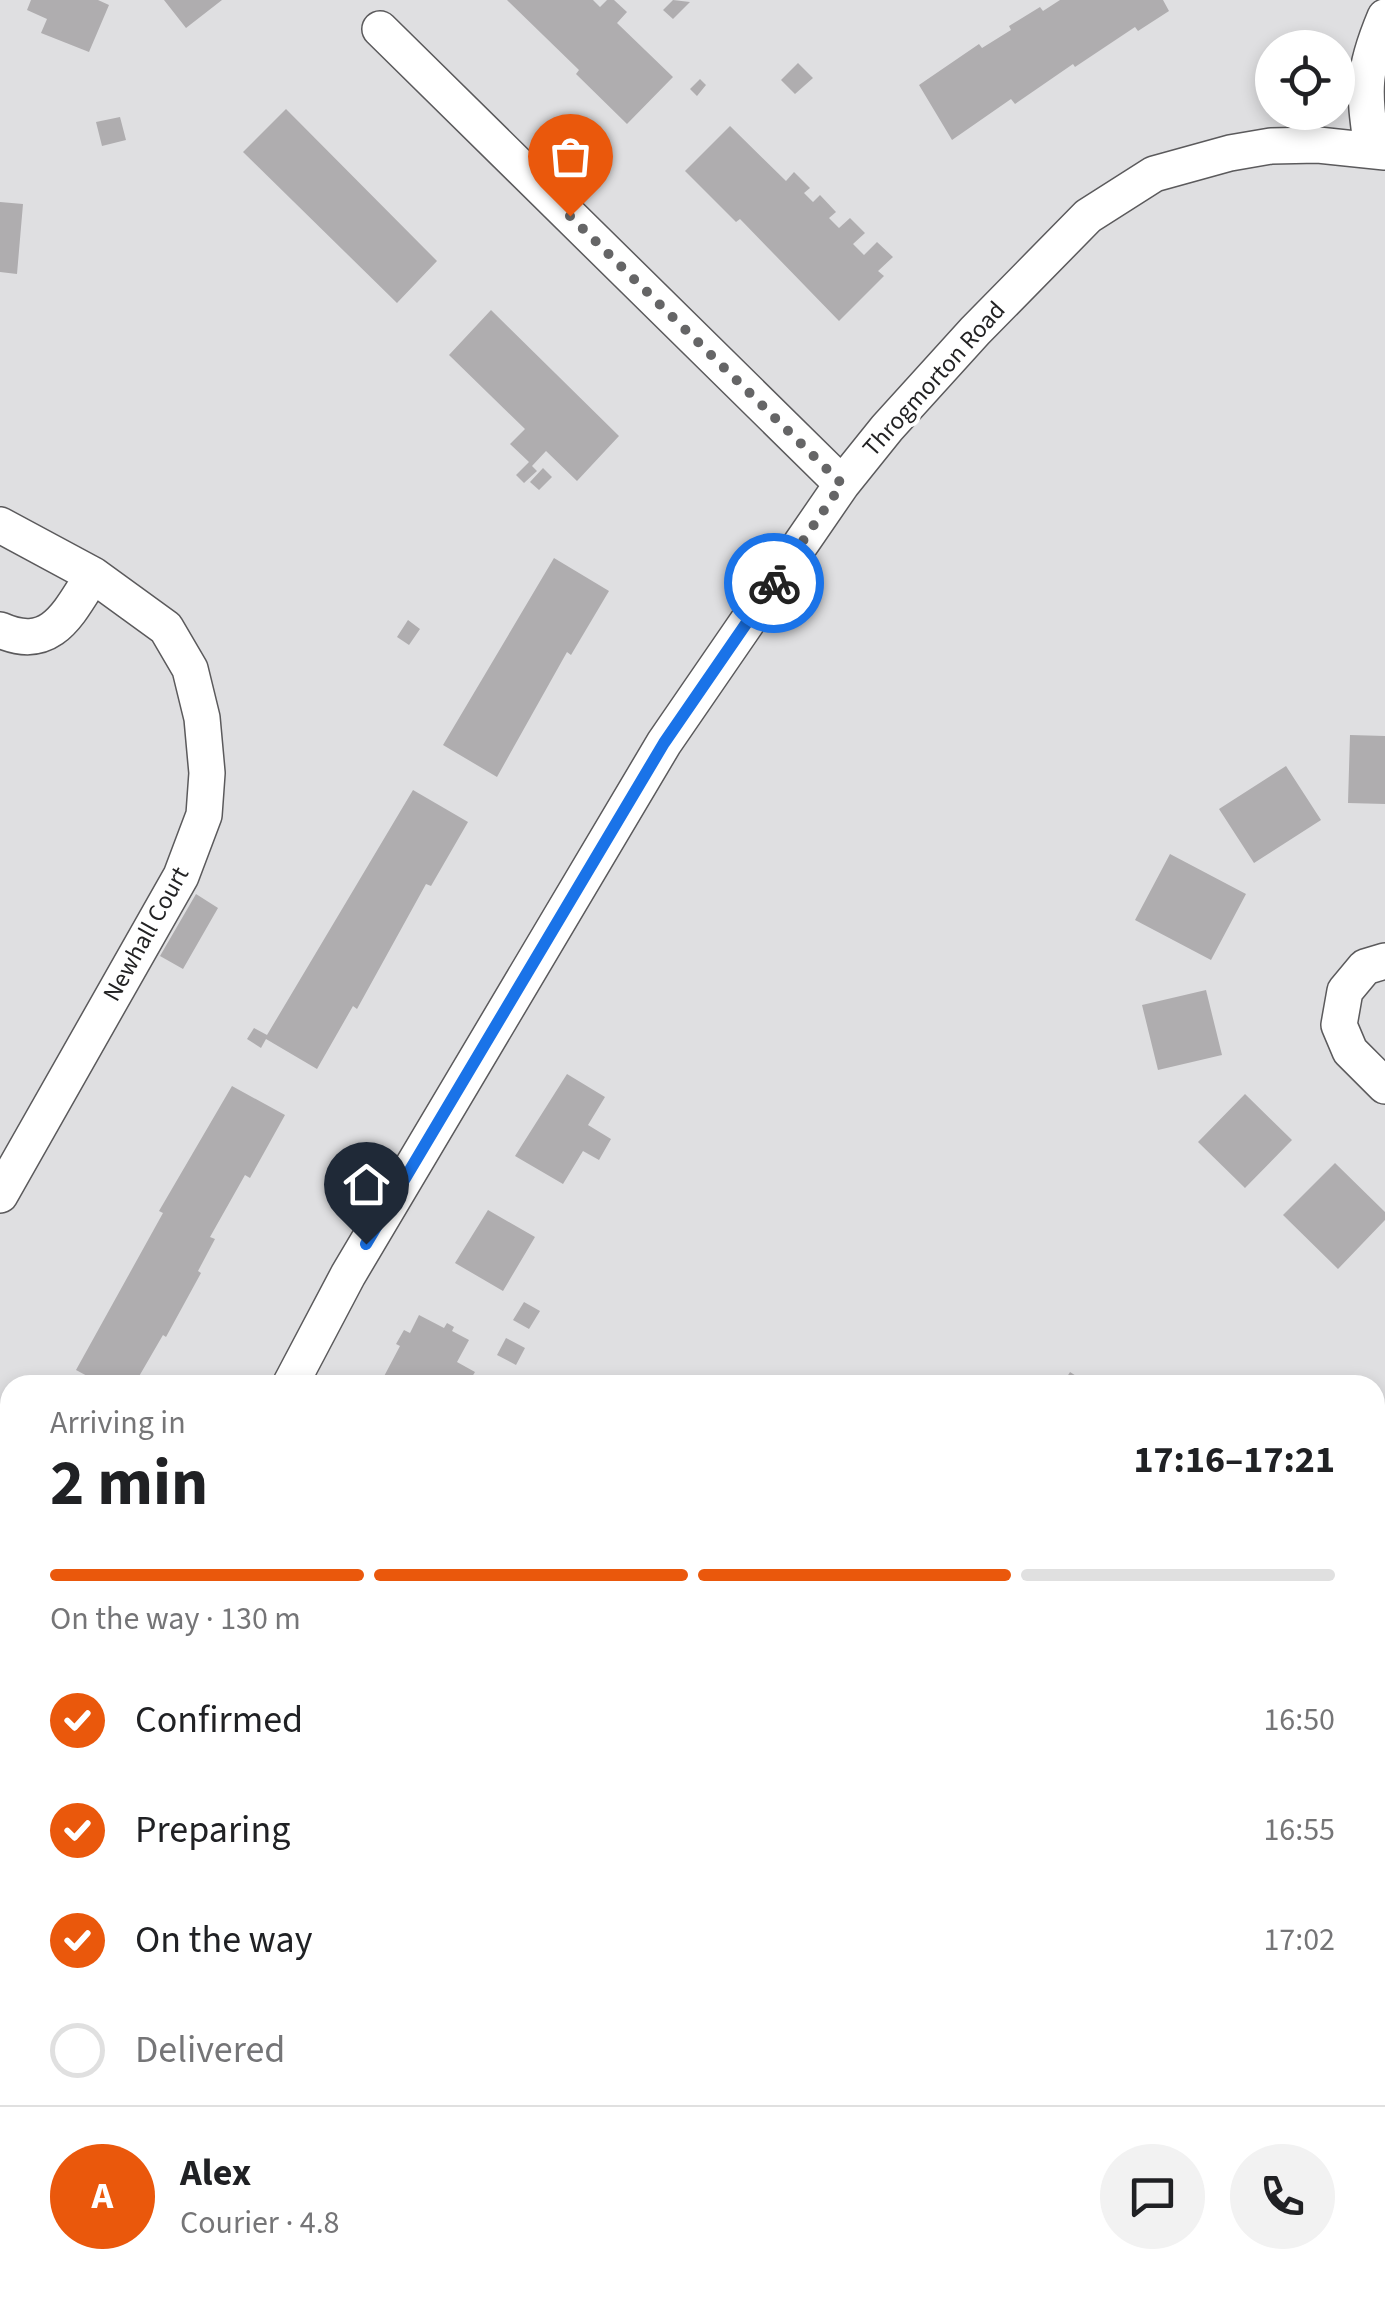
<!DOCTYPE html>
<meta charset="utf-8">
<style>
:root{--surface:#fff;--page:#f2f2f2;--text:#202124;--muted:#757577;--line:#e0e0e0;--accent:#ea580c}
body{margin:0;font-family:"Source Sans 3",sans-serif;background:var(--page);color:var(--text);height:100vh;display:flex;flex-direction:column;font-size:38px;white-space:nowrap}
*{box-sizing:border-box;margin:0}
p{font-size:32px;color:var(--muted)}
.icon{flex:none;width:55px;height:55px;fill:none;stroke:currentColor;stroke-width:2;stroke-linecap:round;stroke-linejoin:round}
.map{position:relative;flex:1;overflow:hidden}
.panel{position:absolute;left:0px;top:1375px;width:1385px;height:930px;display:flex;flex-direction:column;background:var(--surface);border-radius:30px 30px 0 0;box-shadow:0 5px 15px #0003}
.panel>*{flex:none}
.controls{position:absolute;left:1255px;top:30px;display:grid;gap:20px}
.controls a{display:grid;place-items:center;width:100px;height:100px;border-radius:50%;background:var(--surface);box-shadow:0 5px 15px #0003;font-size:50px}
.pin{position:absolute;display:grid;place-items:center;width:85px;height:85px;color:#fff;margin:-102px -42px;border-radius:50% 50% 50% 0;rotate:-45deg;box-shadow:0 0 10px #0007}
.pin .icon{rotate:45deg}
.courier{position:absolute;display:grid;place-items:center;width:100px;height:100px;margin:-50px;border:8px solid #1a73e8;border-radius:50%;background:#fff;color:#222;box-shadow:0 2px 12px #0007}
.overview em{font-style:normal;font-weight:700}
.overview div{display:flex;flex-direction:column-reverse}
.overview{display:flex;align-items:center;justify-content:space-between;height:170px;padding:0 50px}
h1{font-size:65px;font-weight:700;line-height:75px}
.bar{display:grid;grid-template-columns:repeat(4,1fr);gap:15px 10px;align-content:center;height:120px;padding:0 50px}
.bar i{height:12px;border-radius:8px;background:var(--line)}
.bar .active{background:var(--accent)}
.bar p{grid-column:span 4}
.line{display:flex;align-items:center;gap:25px;padding:0 50px;border-top:2px solid var(--line)}
.line div{flex:1}
.round{display:grid;place-items:center;flex:none;width:105px;height:105px;border-radius:52px;background:var(--page)}
ol{padding:0 50px;list-style:none}
li{display:flex;align-items:center;gap:30px;height:110px}
li p{margin-inline-start:auto}
li .icon{padding:10px;border-radius:50%;background:var(--accent);color:#fff;stroke-width:4}
li:last-child{color:var(--muted)}
li i{width:55px;height:55px;border:5px solid var(--line);border-radius:50%}
.map>svg:first-child{display:block}
.building{fill:#afadaf}
.lines{fill:none;stroke-linecap:round;stroke-linejoin:round}
.service-casing{stroke:#5b5a5c;stroke-width:20}
.minor-casing{stroke:#5b5a5c;stroke-width:38}
.tertiary-casing{stroke:#5b5a5c;stroke-width:45}
.service{stroke:#fff;stroke-width:18}
.minor{stroke:#fff;stroke-width:35}
.tertiary{stroke:#fff;stroke-width:42}
.done{stroke:#656566;stroke-width:10;stroke-dasharray:0 18}
.route{stroke:#1a73e8;stroke-width:12}
.labels{text-anchor:middle;dominant-baseline:central;stroke-width:8;stroke-linejoin:round;paint-order:stroke}
.street-label{font-size:25px;fill:#232324;stroke:#fff}
</style>
<div class="map">
<svg width="1385" height="2305" viewBox="0 0 1385 2305">
<rect width="100%" height="100%" fill="#dfdfe1"/>
<!-- building -->
<path class="building" d="M 31,0 L 98,0 L 109,5 L 89,52 L 41,33 L 47,19 L 27,10 Z
M 164,0 L 222,0 L 186,28 Z
M 507,0 L 593,0 L 600,7 L 607,0 L 614,0 L 627,12 L 617,23 L 673,77 L 627,124 L 576,74 L 579,70 Z
M 673,0 L 690,2 L 673,19 L 663,10 Z
M 1060,0 L 1163,0 L 1169,11 L 1138,31 L 1135,27 L 1075,67 L 1073,64 L 1015,104 L 1011,99 L 952,140 L 919,85 L 979,44 L 982,48 L 1011,30 L 1009,26 L 1040,7 L 1043,11 Z
M 798,63 L 813,78 L 795,94 L 781,80 Z
M 700,79 L 706,85 L 697,96 L 690,89 Z
M 286,109 L 437,261 L 397,303 L 243,152 Z
M 120,117 L 126,140 L 102,146 L 96,122 Z
M 730,126 L 786,181 L 794,172 L 810,188 L 804,193 L 813,202 L 820,195 L 836,212 L 829,218 L 839,228 L 850,218 L 865,233 L 853,244 L 864,255 L 877,242 L 893,257 L 878,271 L 884,276 L 839,321 L 740,219 L 736,222 L 685,171 Z
M 0,202 L 23,204 L 17,274 L 0,272 Z
M 491,310 L 619,436 L 577,481 L 546,451 L 532,466 L 537,471 L 524,483 L 516,475 L 529,462 L 510,444 L 525,429 L 449,355 Z
M 543,468 L 552,477 L 539,490 L 530,482 Z
M 554,558 L 609,591 L 571,655 L 567,652 L 497,777 L 443,745 Z
M 408,620 L 420,629 L 409,645 L 397,637 Z
M 1350,735 L 1385,736 L 1385,804 L 1348,803 Z
M 1286,766 L 1321,820 L 1254,863 L 1219,809 Z
M 413,790 L 468,822 L 431,886 L 426,884 L 357,1009 L 353,1006 L 317,1069 L 266,1039 L 261,1048 L 247,1039 L 254,1028 L 267,1035 Z
M 1170,854 L 1246,894 L 1211,960 L 1135,920 Z
M 196,894 L 218,908 L 183,969 L 160,956 Z
M 1206,990 L 1222,1055 L 1158,1070 L 1142,1005 Z
M 567,1074 L 605,1097 L 588,1125 L 611,1139 L 599,1160 L 583,1151 L 563,1184 L 515,1156 Z
M 232,1086 L 285,1115 L 250,1178 L 245,1175 L 210,1237 L 215,1239 L 198,1271 L 201,1273 L 166,1337 L 163,1335 L 134,1385 L 104,1385 L 76,1370 L 163,1213 L 159,1211 Z
M 1245,1094 L 1292,1140 L 1245,1188 L 1198,1142 Z
M 1335,1163 L 1385,1212 L 1385,1220 L 1338,1269 L 1283,1215 Z
M 488,1210 L 535,1237 L 503,1291 L 455,1263 Z
M 524,1302 L 540,1311 L 529,1329 L 513,1320 Z
M 419,1315 L 444,1328 L 447,1323 L 454,1327 L 452,1331 L 469,1340 L 457,1362 L 475,1372 L 467,1385 L 386,1385 L 381,1382 L 400,1346 L 396,1344 L 404,1330 L 410,1333 Z
M 506,1338 L 525,1348 L 516,1365 L 497,1355 Z
M 1070,1372 L 1090,1385 L 1062,1385 Z
M 10,1524 L 10,1669 L 7,1676 L 0,1673 L 0,1548 Z
M 1375,1588 L 1385,1593 L 1385,1696 L 1375,1691 Z
M 324,2295 L 408,2295 L 401,2305 L 317,2305 Z
M 679,2295 L 681,2295 L 695,2305 L 677,2305 L 674,2303 Z
M 707,2295 L 781,2295 L 783,2297 L 777,2305 L 700,2305 Z"/>
<g class="lines">
<defs>
<path id="service" d="M 1375,1743 L 1385,1748"/>
<path id="minor" d="M 380,29 L 842,484
M 1372,150 C 1364,91 1361,74 1385,17
M 0,525 L 93,575 L 166,628 L 190,669 L 202,718 L 207,773 L 204,815 L 181,876 L 0,1195
M 0,630 C 52,653 69,612 93,575
M 1385,961 L 1365,967 L 1345,991 L 1339,1025 L 1350,1051 L 1385,1086
M 290,1385 L 348,1275 L 664,743 L 842,484 L 887,428 L 975,331 L 1088,216 L 1154,174 L 1230,153 L 1271,146 L 1318,145 L 1385,152
M 0,1814 L 10,1816
M 0,2057 L 10,2041
M 990,2295 L 1005,2305
M 156,2305 L 163,2295"/>
<path id="tertiary" d="M 1375,2087 L 1385,2072
M 1220,2305 L 1227,2295"/>
</defs>
<!-- service casing -->
<use href="#service" class="service-casing"/>
<!-- minor casing -->
<use href="#minor" class="minor-casing"/>
<!-- tertiary casing -->
<use href="#tertiary" class="tertiary-casing"/>
<!-- service -->
<use href="#service" class="service"/>
<!-- minor -->
<use href="#minor" class="minor"/>
<!-- tertiary -->
<use href="#tertiary" class="tertiary"/>
</g>
<g class="lines">
<!-- done -->
<path class="done" d="M 570,216 L 842,484 L 774,583"/>
<!-- route -->
<path class="route" d="M 366,1244 L 664,743 L 774,583"/>
</g>
<g class="labels">
<!-- street labels -->
<g class="street-label">
<text transform="translate(934 379) rotate(-48)">Throgmorton Road</text>
<text transform="translate(146 934) rotate(-61)">Newhall Court</text>
</g>
</g>
</svg>
<div class="controls">
<a><svg class="icon" aria-label="locate" viewBox="0 0 24 24"><circle cx="12" cy="12" r="6"/><path d="M12 2v4M12 18v4M2 12h4M18 12h4"/></svg></a>
</div>
<div class="pin" style="left:570px;top:216px;background:#ea580c"><svg class="icon" aria-label="bag" viewBox="0 0 24 24"><path d="M5 8h14l-1 12H6zM9 8a3 3 0 0 1 6 0"/></svg></div>
<div class="pin" style="left:366px;top:1244px;background:#1f2937"><svg class="icon" aria-label="home" viewBox="0 0 24 24"><path d="M3 11l9-7 9 7M6 9v11h12V9"/></svg></div>
<div class="courier" style="left:774px;top:583px"><svg class="icon" aria-label="bike" viewBox="0 0 24 24"><circle cx="6" cy="16" r="4"/><circle cx="18" cy="16" r="4"/><path d="M6 16l4-8h5l3 8M10 8l3 8H6M13 5h3"/></svg></div>
<section class="panel">
<div class="overview"><div><h1>2 min</h1><p>Arriving in</p></div><em>17:16–17:21</em></div>
<div class="bar"><i class="active"></i><i class="active"></i><i class="active"></i><i></i><p>On the way · 130 m</p></div>
<ol>
<li><svg class="icon" aria-label="check" viewBox="0 0 24 24"><path d="M5 12l5 5 9-10"/></svg>Confirmed<p>16:50</p></li>
<li><svg class="icon" aria-label="check" viewBox="0 0 24 24"><path d="M5 12l5 5 9-10"/></svg>Preparing<p>16:55</p></li>
<li><svg class="icon" aria-label="check" viewBox="0 0 24 24"><path d="M5 12l5 5 9-10"/></svg>On the way<p>17:02</p></li>
<li><i></i>Delivered</li>
</ol>
<div class="line" style="height:180px"><b class="round" style="background:var(--accent);color:#fff">A</b><div><b>Alex</b><p>Courier · 4.8</p></div><a class="round"><svg class="icon" aria-label="chat" viewBox="0 0 24 24"><path d="M4 5h16v11H9l-5 4z"/></svg></a><a class="round"><svg class="icon" aria-label="phone" viewBox="0 0 24 24"><path d="M5 4h4l2 5-3 2q2 4 5 5l2-3 5 2v4C11 20 4 13 5 4z"/></svg></a></div>
</section>
</div>
